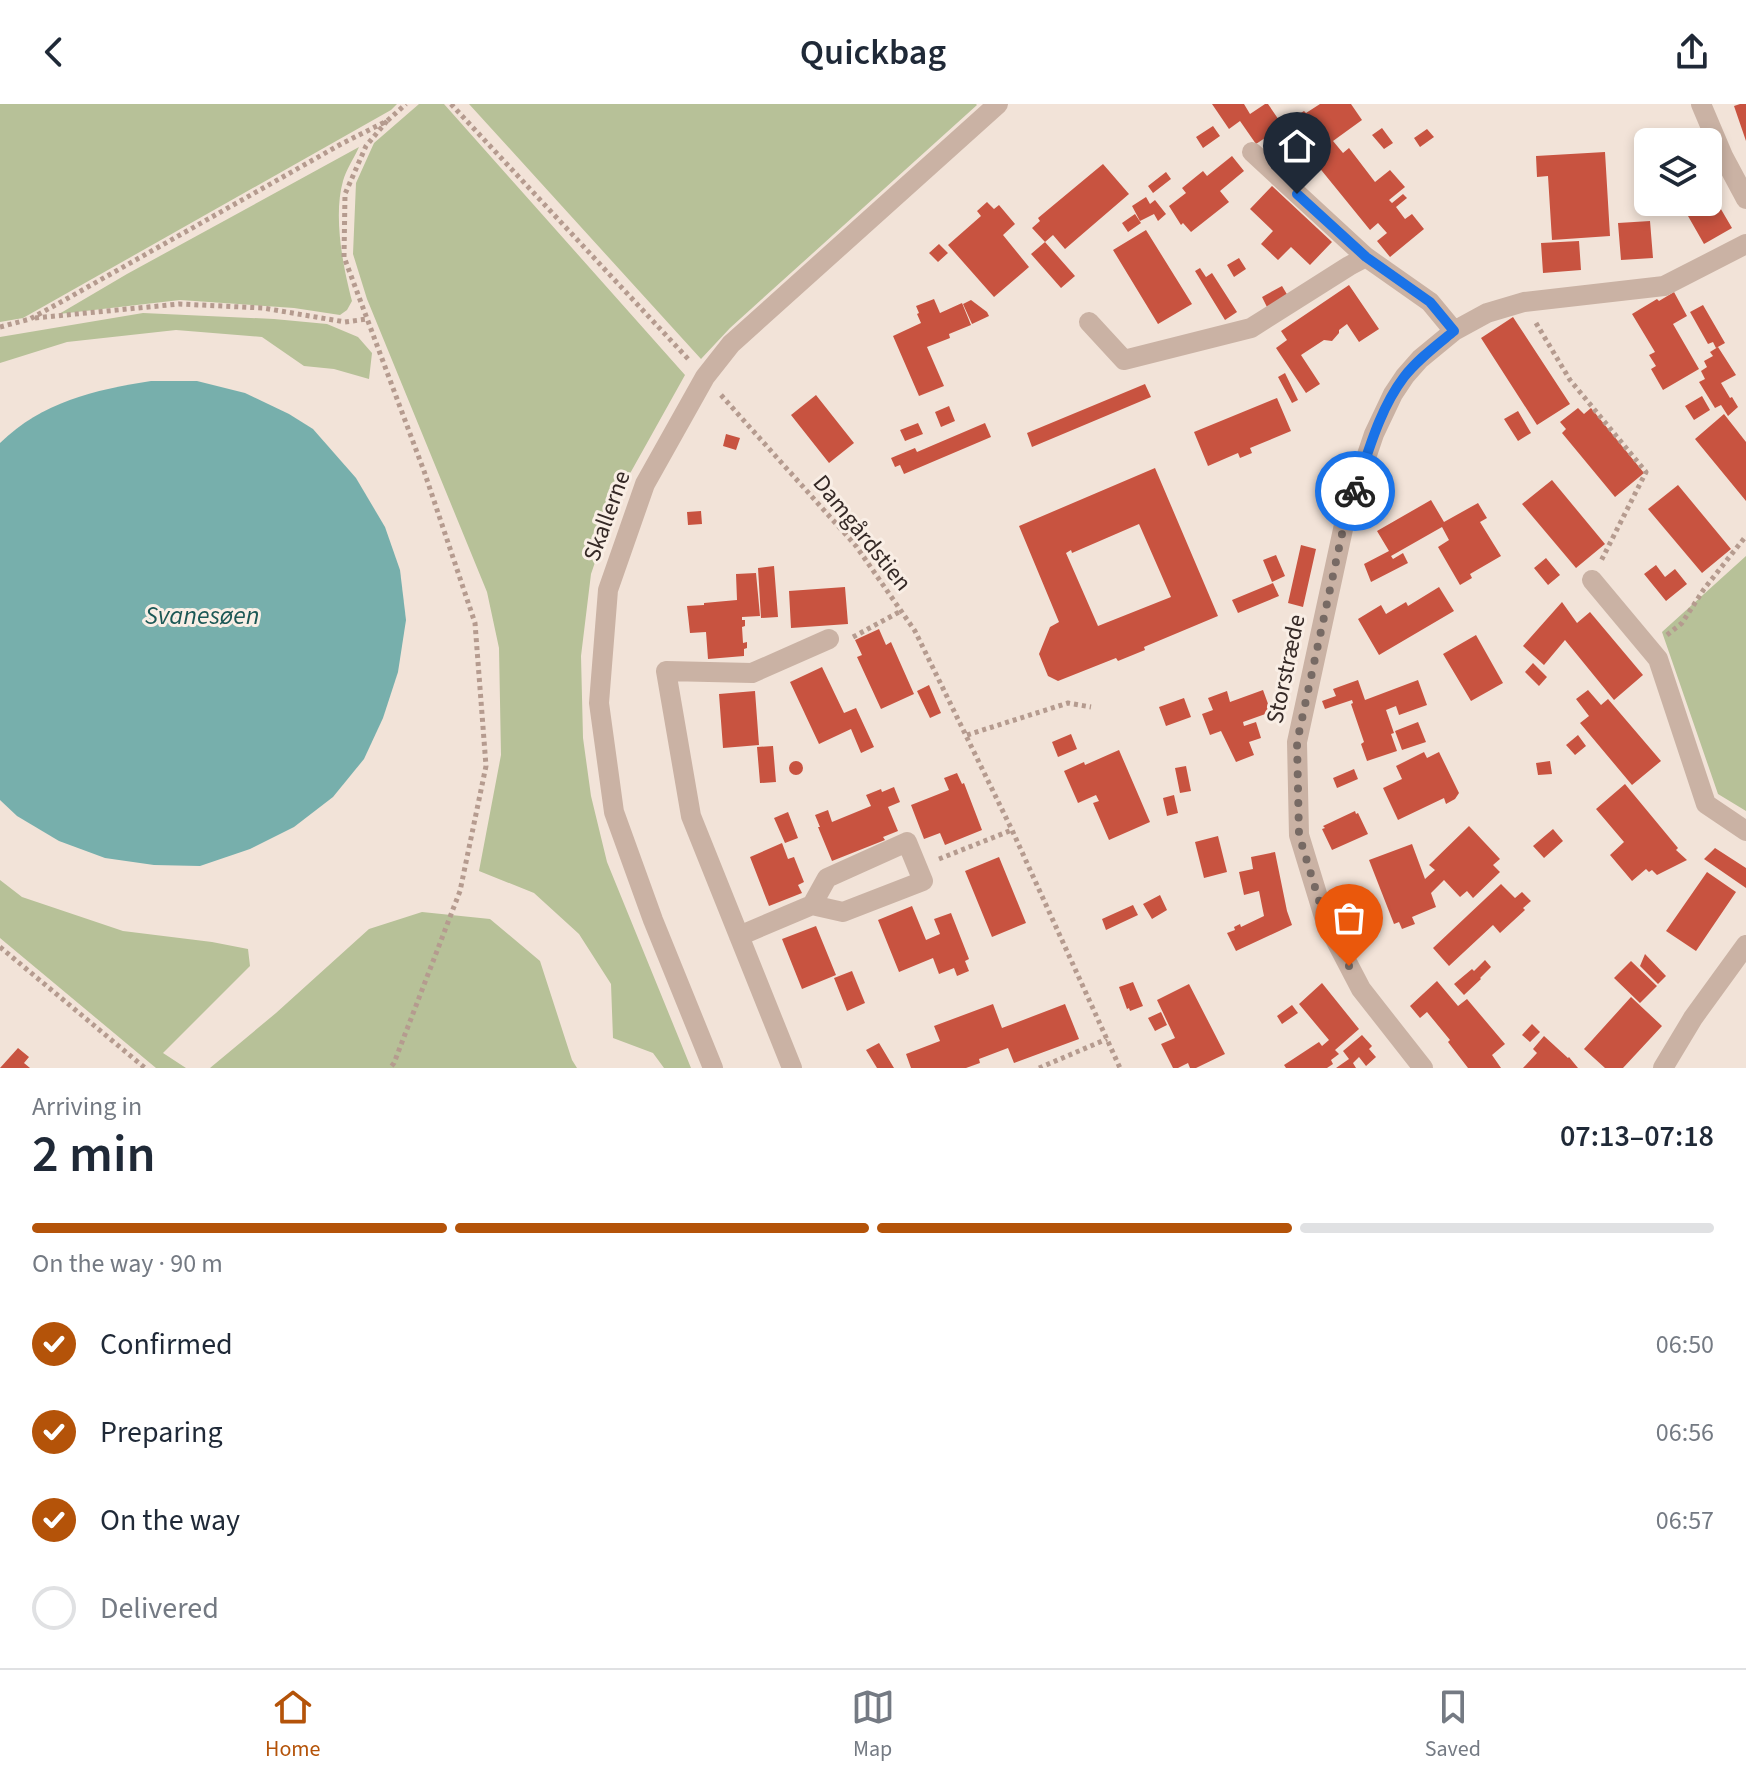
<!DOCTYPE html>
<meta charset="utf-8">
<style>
:root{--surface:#fff;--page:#f2f2f3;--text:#1f2937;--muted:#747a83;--line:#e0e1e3;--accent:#b45309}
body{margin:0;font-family:"Source Sans 3",sans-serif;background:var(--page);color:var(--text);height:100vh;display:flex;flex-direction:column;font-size:30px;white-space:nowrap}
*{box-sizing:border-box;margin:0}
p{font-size:26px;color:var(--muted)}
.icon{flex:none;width:44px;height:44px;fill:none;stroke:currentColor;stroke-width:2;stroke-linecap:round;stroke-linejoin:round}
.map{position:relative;height:964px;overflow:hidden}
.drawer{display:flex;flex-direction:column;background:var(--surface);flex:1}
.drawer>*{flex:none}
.fabs{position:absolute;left:1634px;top:24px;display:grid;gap:16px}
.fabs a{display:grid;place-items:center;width:88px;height:88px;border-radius:12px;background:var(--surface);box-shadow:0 4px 12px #0003;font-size:40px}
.pin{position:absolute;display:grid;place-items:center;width:68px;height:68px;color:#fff;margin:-82px -34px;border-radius:50% 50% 50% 0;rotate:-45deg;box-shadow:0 0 8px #0007}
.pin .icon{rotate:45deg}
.courier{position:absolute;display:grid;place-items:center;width:80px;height:80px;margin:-40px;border:6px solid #1a73e8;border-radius:50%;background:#fff;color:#222;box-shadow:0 2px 10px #0007}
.overview em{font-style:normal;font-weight:600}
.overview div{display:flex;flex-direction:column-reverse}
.overview{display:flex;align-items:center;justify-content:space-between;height:136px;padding:0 32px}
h1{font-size:52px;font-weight:600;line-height:60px}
.bar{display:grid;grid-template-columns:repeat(4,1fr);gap:12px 8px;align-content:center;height:96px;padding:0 32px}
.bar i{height:10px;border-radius:6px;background:var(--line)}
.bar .on{background:var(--accent)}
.bar p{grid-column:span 4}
ol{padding:0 32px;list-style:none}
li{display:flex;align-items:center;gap:24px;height:88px}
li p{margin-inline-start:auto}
li .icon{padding:8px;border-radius:50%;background:var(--accent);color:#fff;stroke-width:4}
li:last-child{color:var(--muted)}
li i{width:44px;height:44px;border:4px solid var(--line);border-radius:50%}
header{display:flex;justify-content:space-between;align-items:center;height:104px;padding:0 32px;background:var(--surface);font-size:36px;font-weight:600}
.tab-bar{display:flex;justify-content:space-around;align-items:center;height:112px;border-top:2px solid var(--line);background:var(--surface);font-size:22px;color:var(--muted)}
.tab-bar a{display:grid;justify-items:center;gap:4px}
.tab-bar .on{color:var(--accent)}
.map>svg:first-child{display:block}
.green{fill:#b7c198}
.water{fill:#77afac}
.building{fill:#c85340;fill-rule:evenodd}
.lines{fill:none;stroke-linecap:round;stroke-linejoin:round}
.path{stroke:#b59b8f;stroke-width:5;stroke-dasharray:4 4;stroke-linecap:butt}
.minor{stroke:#cab2a4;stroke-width:20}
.done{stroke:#776a64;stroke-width:8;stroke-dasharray:0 14.4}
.route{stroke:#1a73e8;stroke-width:10}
.labels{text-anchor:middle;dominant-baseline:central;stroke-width:6;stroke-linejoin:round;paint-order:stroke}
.street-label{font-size:24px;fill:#352926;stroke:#f9eee5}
.water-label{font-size:26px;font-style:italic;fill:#1b5755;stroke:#f9eee5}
</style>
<header><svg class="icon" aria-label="back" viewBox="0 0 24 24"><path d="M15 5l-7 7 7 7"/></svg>Quickbag<svg class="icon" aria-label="share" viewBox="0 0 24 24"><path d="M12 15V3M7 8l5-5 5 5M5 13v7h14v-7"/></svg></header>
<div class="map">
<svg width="1746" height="964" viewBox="0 0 1746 964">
<rect width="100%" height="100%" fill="#f2e3d8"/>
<!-- green -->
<path class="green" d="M 0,0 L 397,0 L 391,6 L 23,214 L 0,218 Z
M 419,0 L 444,0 L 685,271 L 618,391 L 591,470 L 581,552 L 583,634 L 591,692 L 607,758 L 691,964 L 664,964 L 653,949 L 613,934 L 611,880 L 579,830 L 534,789 L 479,767 L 501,651 L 499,544 L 487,488 L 367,195 L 353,150 L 356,79 L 374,39 Z
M 469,0 L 976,0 L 977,1 L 730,224 L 701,255 Z
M 359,43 C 354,54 346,66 343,77 C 333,112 343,163 352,197 L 347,206 L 340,211 L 294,204 L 180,196 L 59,210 L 127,170 Z
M 143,209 L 274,215 L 327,220 L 358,233 L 372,249 L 369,275 L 334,265 L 304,262 L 262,233 L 176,226 L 67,238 L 0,259 L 0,233 Z
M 1746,452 L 1746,707 L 1718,690 L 1662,528 Z
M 0,776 L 22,793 L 123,827 L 212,838 L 248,845 L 250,862 L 163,949 L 186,964 L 156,964 L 0,834 Z
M 422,808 L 490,815 L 540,857 L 572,956 L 577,964 L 210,964 L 276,909 L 369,825 Z"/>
<!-- water -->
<path class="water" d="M 151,277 L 197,277 L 245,289 L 289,310 L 313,325 L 356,374 L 385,423 L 400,466 L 406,516 L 398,568 L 383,614 L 364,655 L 333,693 L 294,723 L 250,745 L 200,762 L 154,761 L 105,754 L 59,737 L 17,712 L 0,696 L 0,339 C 42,298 94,286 151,277 Z"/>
<!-- building -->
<path class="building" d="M 1212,0 L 1244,0 L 1250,10 L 1265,0 L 1268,0 L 1283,22 L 1256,40 L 1240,17 L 1229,25 Z
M 1320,0 L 1351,0 L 1362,16 L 1333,37 L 1343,49 L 1349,44 L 1375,78 L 1390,66 L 1405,83 L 1389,96 L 1392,99 L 1403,90 L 1407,94 L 1396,103 L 1405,115 L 1412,110 L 1424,125 L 1390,153 L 1377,137 L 1387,129 L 1378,119 L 1370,126 L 1296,35 L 1298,33 L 1287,18 L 1304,7 L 1306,9 Z
M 1740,0 L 1746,0 L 1746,37 L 1734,2 Z
M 1213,22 L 1220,32 L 1203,44 L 1196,33 Z
M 1382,24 L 1393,39 L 1384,45 L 1372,31 Z
M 1427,25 L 1434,33 L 1420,43 L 1414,34 Z
M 1605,48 L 1610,132 L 1552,136 L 1548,72 L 1537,73 L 1536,52 Z
M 1232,52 L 1244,67 L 1220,87 L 1229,98 L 1191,128 L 1183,119 L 1181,121 L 1169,102 L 1186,89 L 1182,84 L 1203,67 L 1207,72 Z
M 1103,60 L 1129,90 L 1065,145 L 1053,131 L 1045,138 L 1032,124 L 1040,117 L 1038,114 Z
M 1166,68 L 1171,75 L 1153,89 L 1148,82 Z
M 1272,82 L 1332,138 L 1310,161 L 1291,143 L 1278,156 L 1261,140 L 1273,127 L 1250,105 Z
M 1708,83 L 1732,124 L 1704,140 L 1680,98 L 1708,98 Z
M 1146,93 L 1150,100 L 1155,96 L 1166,110 L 1158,117 L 1154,110 L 1140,117 L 1132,102 Z
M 987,98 L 994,105 L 999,101 L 1015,120 L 1003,131 L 1029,163 L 994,193 L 948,141 L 981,112 L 977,107 Z
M 1135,110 L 1141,119 L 1128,128 L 1122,119 Z
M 1650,117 L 1653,154 L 1621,156 L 1618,119 Z
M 1146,126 L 1192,200 L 1158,220 L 1113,146 Z
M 1579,137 L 1581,166 L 1543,169 L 1541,139 Z
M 1045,138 L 1075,172 L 1061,184 L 1031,150 Z
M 939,140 L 948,149 L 938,158 L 929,149 Z
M 1239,154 L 1246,165 L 1234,173 L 1227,161 Z
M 1200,164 L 1206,173 L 1212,169 L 1237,208 L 1225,216 L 1195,167 Z
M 1349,181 L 1379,225 L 1359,238 L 1347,220 L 1339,226 L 1339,229 L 1332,237 L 1324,236 L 1301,251 L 1320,280 L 1306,289 L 1276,244 L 1287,236 L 1281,227 Z
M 1282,182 L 1288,192 L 1267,203 L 1262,193 Z
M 1674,188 L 1687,212 L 1673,220 L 1699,265 L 1663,286 L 1651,265 L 1656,262 L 1649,251 L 1655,248 L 1632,210 L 1657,195 L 1659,197 Z
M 934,195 L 940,209 L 962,199 L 971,221 L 949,230 L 950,234 L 927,243 L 944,282 L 919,292 L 893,232 L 921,219 L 917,210 L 919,209 L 916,202 Z
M 971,196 L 987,208 L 989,212 L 972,220 L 963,200 Z
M 1703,201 L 1725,239 L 1716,244 L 1713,238 L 1708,240 L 1690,208 Z
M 1513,213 L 1570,300 L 1537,321 L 1481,234 Z
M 1718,243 L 1736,271 L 1721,279 L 1730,294 L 1732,293 L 1738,303 L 1728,312 L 1721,301 L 1715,304 L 1699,278 L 1705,275 L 1701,267 L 1707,263 L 1704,257 L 1713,252 L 1710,248 Z
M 1285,269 L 1298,296 L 1292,299 L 1278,273 Z
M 1145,280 L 1151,293 L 1032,343 L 1027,329 Z
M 816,291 L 854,339 L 829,359 L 791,311 Z
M 1702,292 L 1710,306 L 1694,316 L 1685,302 Z
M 1277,294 L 1291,327 L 1250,344 L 1252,349 L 1240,354 L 1238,349 L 1208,362 L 1194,328 Z
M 949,302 L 955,317 L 941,323 L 935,308 Z
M 1578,304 L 1584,310 L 1591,304 L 1644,369 L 1615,393 L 1562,329 L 1566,325 L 1560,318 Z
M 1518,307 L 1531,329 L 1518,337 L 1504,315 Z
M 1724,310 L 1746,338 L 1746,397 L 1695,335 Z
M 918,319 L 923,330 L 905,337 L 900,326 Z
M 985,319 L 991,333 L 904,370 L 900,361 L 895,363 L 891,354 L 915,344 L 917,348 Z
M 726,330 L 740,334 L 736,346 L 723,342 Z
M 1155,364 L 1218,512 L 1144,543 L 1145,546 L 1118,557 L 1116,554 L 1058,577 L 1048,572 L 1039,550 L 1050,523 L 1059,518 L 1019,422 ZM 1139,420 L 1171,493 L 1098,522 L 1066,449 L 1071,446 L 1072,449 Z
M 1552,376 L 1605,440 L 1576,464 L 1522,400 Z
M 1678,381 L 1731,445 L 1702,469 L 1648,405 Z
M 1431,396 L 1444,418 L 1478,399 L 1487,414 L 1480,418 L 1501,452 L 1470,470 L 1472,474 L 1460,481 L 1438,443 L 1449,436 L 1442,423 L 1391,452 L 1393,455 L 1403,449 L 1408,459 L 1371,478 L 1364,460 L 1389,447 L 1377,427 Z
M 701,407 L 702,420 L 688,421 L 687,408 Z
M 1301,441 L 1316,445 L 1303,503 L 1288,499 Z
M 1276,451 L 1285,472 L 1272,478 L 1263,456 Z
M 1546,454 L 1560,471 L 1548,481 L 1534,464 Z
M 1656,461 L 1665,473 L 1675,465 L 1687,480 L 1666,497 L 1644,470 Z
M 774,462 L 778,513 L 761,514 L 758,464 Z
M 756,469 L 760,512 L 742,513 L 742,516 L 745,516 L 745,522 L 742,523 L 743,539 L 747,538 L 747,544 L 744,545 L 744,552 L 708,555 L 706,528 L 690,529 L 687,502 L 704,501 L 704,499 L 737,496 L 736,470 Z
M 1273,479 L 1279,492 L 1238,509 L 1232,496 Z
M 845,483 L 848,520 L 791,524 L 789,487 Z
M 1439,483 L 1454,507 L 1379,551 L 1358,515 L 1381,501 L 1386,510 L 1406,498 L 1408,502 Z
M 1562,498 L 1577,519 L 1590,508 L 1643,571 L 1614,596 L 1565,536 L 1544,561 L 1523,542 Z
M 879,525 L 886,541 L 891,538 L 914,590 L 881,605 L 857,553 L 862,551 L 855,536 Z
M 1476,531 L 1503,579 L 1471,597 L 1443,550 Z
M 1533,559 L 1547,573 L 1539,582 L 1525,568 Z
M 822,563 L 844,609 L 856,604 L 874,643 L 861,649 L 851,625 L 819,640 L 790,578 Z
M 1358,576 L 1365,596 L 1418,576 L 1427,601 L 1399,611 L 1396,602 L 1386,606 L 1394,629 L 1391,630 L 1397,647 L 1367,657 L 1361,640 L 1364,638 L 1351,600 L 1353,599 L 1352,596 L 1325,605 L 1322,597 L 1336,592 L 1333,585 Z
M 929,581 L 941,609 L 930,614 L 917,587 Z
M 1263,586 L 1271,608 L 1243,618 L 1244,622 L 1256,618 L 1261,634 L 1249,638 L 1254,651 L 1236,658 L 1221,627 L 1210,631 L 1202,610 L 1213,606 L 1208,594 L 1227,587 L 1230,598 Z
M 1588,586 L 1601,601 L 1608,595 L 1661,657 L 1632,681 L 1580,619 L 1589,612 L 1576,595 Z
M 755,587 L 759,641 L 723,644 L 719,590 Z
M 1184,594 L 1191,613 L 1166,622 L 1159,603 Z
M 1418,618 L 1426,638 L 1402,646 L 1395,627 Z
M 1071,630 L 1077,645 L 1058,653 L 1052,638 Z
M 1578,631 L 1586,642 L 1575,651 L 1566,641 Z
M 773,642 L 776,678 L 760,679 L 757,643 Z
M 1119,646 L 1150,718 L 1109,736 L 1093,699 L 1099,697 L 1096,691 L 1078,699 L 1064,667 L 1084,658 L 1085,661 Z
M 1424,648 L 1427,654 L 1439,648 L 1459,689 L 1455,695 L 1446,700 L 1444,694 L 1398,716 L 1383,684 L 1402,675 L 1396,662 Z
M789 664a7 7 0 1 1 14 0a7 7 0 1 1-14 0Z
M 1550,657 L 1552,670 L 1538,671 L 1536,659 Z
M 1186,662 L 1191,687 L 1180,689 L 1175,664 Z
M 1354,665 L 1358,675 L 1337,684 L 1333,674 Z
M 957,669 L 962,680 L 964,679 L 982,726 L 945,741 L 940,729 L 924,735 L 911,701 L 949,686 L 944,674 Z
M 1625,680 L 1678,744 L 1676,746 L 1687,756 L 1657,771 L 1652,766 L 1649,768 L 1646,765 L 1632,777 L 1610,751 L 1624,738 L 1596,705 Z
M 894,683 L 900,698 L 888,703 L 898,727 L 883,733 L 885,736 L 832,757 L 818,723 L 820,723 L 815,711 L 828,706 L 832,718 L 871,702 L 866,691 L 881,685 L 882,688 Z
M 1174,691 L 1178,709 L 1167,712 L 1163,694 Z
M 1355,707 L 1356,710 L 1358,709 L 1368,730 L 1332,746 L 1322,725 L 1325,724 L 1323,722 Z
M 788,708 L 798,734 L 785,739 L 774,714 Z
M 1469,722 L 1500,755 L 1493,761 L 1500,768 L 1473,794 L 1467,787 L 1460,793 L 1444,776 L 1431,789 L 1436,803 L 1412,813 L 1415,820 L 1402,825 L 1399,818 L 1394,820 L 1369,756 L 1412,740 L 1425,775 L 1435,766 L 1429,761 Z
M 1553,725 L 1563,737 L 1544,754 L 1533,742 Z
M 1218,732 L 1227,768 L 1204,774 L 1195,738 Z
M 782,739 L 788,755 L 794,753 L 804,778 L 798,781 L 802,789 L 769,802 L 750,753 Z
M 1715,744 L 1746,764 L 1746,784 L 1704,755 Z
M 1275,748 L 1287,807 L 1292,821 L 1236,847 L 1227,829 L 1235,826 L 1234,823 L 1240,820 L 1241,823 L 1264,812 L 1259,787 L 1244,791 L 1239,768 L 1253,765 L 1251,753 Z
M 999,753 L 1026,819 L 992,833 L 965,767 Z
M 1707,768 L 1736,788 L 1696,847 L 1666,827 Z
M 1501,780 L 1515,794 L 1522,788 L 1531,797 L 1523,804 L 1525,806 L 1500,829 L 1493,821 L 1449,862 L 1433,844 Z
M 1160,791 L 1167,806 L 1152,815 L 1143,800 Z
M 1133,801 L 1138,811 L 1106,826 L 1102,815 Z
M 912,802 L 926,836 L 940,830 L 934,815 L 951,809 L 969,855 L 965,857 L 969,867 L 957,872 L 954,864 L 939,870 L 933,854 L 899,868 L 878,816 Z
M 816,822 L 836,871 L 802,885 L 782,835 Z
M 1645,850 L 1666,872 L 1658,880 L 1640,862 Z
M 1485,856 L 1491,863 L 1480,874 L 1481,875 L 1464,891 L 1454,880 L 1472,865 L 1474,867 Z
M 1631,857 L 1657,882 L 1640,899 L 1614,874 Z
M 852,867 L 865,899 L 847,907 L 834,874 Z
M 1437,877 L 1458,902 L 1467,895 L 1505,940 L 1492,951 L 1501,964 L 1468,964 L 1448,938 L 1450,936 L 1427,908 L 1420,914 L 1410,902 Z
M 1133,878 L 1143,902 L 1130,907 L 1129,904 L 1127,905 L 1119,883 Z
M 1322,879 L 1359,925 L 1335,946 L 1339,950 L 1331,956 L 1333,960 L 1327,964 L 1286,964 L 1284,961 L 1319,938 L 1322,942 L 1329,936 L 1299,900 Z
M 1189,880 L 1225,950 L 1196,964 L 1190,964 L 1188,959 L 1178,964 L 1173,964 L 1161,940 L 1175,934 L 1157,896 Z
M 1631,893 L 1662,922 L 1623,964 L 1605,964 L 1584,945 Z
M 993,900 L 1002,924 L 1065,900 L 1079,935 L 1014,959 L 1008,944 L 979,955 L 980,959 L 966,964 L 911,964 L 906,950 L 940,937 L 934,922 Z
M 1292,901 L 1298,909 L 1282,920 L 1277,912 Z
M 1161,908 L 1167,921 L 1155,927 L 1148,914 Z
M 1532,920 L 1540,928 L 1530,938 L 1522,931 Z
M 1362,931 L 1372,942 L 1369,945 L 1376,953 L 1366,962 L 1359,953 L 1353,959 L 1356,964 L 1336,964 L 1349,955 L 1343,947 Z
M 1544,932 L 1568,954 L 1569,953 L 1578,964 L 1523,964 L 1537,949 L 1533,945 Z
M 879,939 L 894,964 L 877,964 L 866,946 Z
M 18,944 L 29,953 L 24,959 L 30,964 L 0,964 Z"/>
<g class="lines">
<!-- path -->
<path class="path" d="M 451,0 L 690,257
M 387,17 L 366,42 L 345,90 L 344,153 L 424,367 L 475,519 L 486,662 L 460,787 L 394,959 L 390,964
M 35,214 L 179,200 L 263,204 L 345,218 L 367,215
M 1536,219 L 1570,276 L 1646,368 L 1601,457
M 0,223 L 30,215 L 70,193 L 343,39 L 387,17 L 406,0
M 721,291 L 856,442 L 915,527 L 1012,726 L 1120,964
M 1667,531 L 1682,519 L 1704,485 L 1746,432
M 853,533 L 901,507
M 967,631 L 1068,599 L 1091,603
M 939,755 L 1012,726
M 0,843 L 145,964
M 1039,964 L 1107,935"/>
<!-- minor -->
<path class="minor" d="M 1701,0 L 1723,52 L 1746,95
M 1252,48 L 1366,153 L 1430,198 L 1454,227
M 1089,218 L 1124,256 L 1251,224 L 1349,162 L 1366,153
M 1592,476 L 1658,555 L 1706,700 L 1746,727
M 739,832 L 812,801 L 843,808 L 923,777 L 907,738 L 827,774 L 812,801
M 713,964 L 653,816 L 614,708 L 599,599 L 608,486 L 645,380 L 705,273 L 731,240 L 998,0
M 792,964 L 691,712 L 666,567 L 752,569 L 829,535
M 1423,964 L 1361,885 L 1325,816 L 1299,731 L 1297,638 L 1345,416 L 1374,330 L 1393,290 L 1405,272 L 1420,255 L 1454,227 L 1487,209 L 1524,198 L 1664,182 L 1746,140
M 1663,964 L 1693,914 L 1746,841"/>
</g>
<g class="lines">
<!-- done -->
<path class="done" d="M 1349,862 L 1325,816 L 1299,731 L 1297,638 L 1345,416 L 1355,387"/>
<!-- route -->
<path class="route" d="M 1297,90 L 1366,153 L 1430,198 L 1454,227 C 1437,241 1418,255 1404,273 C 1379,306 1368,349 1355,387"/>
</g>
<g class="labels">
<!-- street labels -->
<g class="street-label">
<text transform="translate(607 412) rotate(-70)">Skallerne</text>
<text transform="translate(862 429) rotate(51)">Damgårdstien</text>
<text transform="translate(1286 565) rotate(-78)">Storstræde</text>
</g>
<!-- water labels -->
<g class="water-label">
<text x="202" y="511">Svanesøen</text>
</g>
</g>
</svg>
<div class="fabs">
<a><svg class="icon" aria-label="layers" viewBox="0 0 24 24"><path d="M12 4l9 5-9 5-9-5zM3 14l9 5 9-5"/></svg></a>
</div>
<div class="pin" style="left:1349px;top:862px;background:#ea580c"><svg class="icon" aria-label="bag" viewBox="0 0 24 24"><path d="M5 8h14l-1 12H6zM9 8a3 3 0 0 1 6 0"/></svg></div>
<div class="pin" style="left:1297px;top:90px;background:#1f2937"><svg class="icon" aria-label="home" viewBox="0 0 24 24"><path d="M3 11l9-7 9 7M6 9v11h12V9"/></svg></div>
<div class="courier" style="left:1355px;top:387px"><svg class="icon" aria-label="bike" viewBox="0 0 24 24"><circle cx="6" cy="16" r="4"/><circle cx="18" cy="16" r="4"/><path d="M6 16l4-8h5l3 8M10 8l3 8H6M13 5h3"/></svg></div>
</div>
<section class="drawer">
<div class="overview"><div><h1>2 min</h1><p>Arriving in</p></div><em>07:13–07:18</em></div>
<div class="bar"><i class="on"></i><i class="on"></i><i class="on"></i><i></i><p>On the way · 90 m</p></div>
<ol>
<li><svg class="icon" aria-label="check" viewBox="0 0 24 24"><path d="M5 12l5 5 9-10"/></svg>Confirmed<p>06:50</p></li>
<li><svg class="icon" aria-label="check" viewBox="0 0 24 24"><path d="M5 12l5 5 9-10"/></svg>Preparing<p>06:56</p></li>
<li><svg class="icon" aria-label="check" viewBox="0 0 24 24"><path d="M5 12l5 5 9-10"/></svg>On the way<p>06:57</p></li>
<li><i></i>Delivered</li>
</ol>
</section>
<nav class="tab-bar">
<a class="on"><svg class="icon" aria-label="home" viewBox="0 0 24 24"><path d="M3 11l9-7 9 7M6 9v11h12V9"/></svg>Home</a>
<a><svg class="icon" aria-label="map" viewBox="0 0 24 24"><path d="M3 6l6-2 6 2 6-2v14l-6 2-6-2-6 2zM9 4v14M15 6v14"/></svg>Map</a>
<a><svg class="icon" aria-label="saved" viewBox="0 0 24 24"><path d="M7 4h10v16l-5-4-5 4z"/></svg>Saved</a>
</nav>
